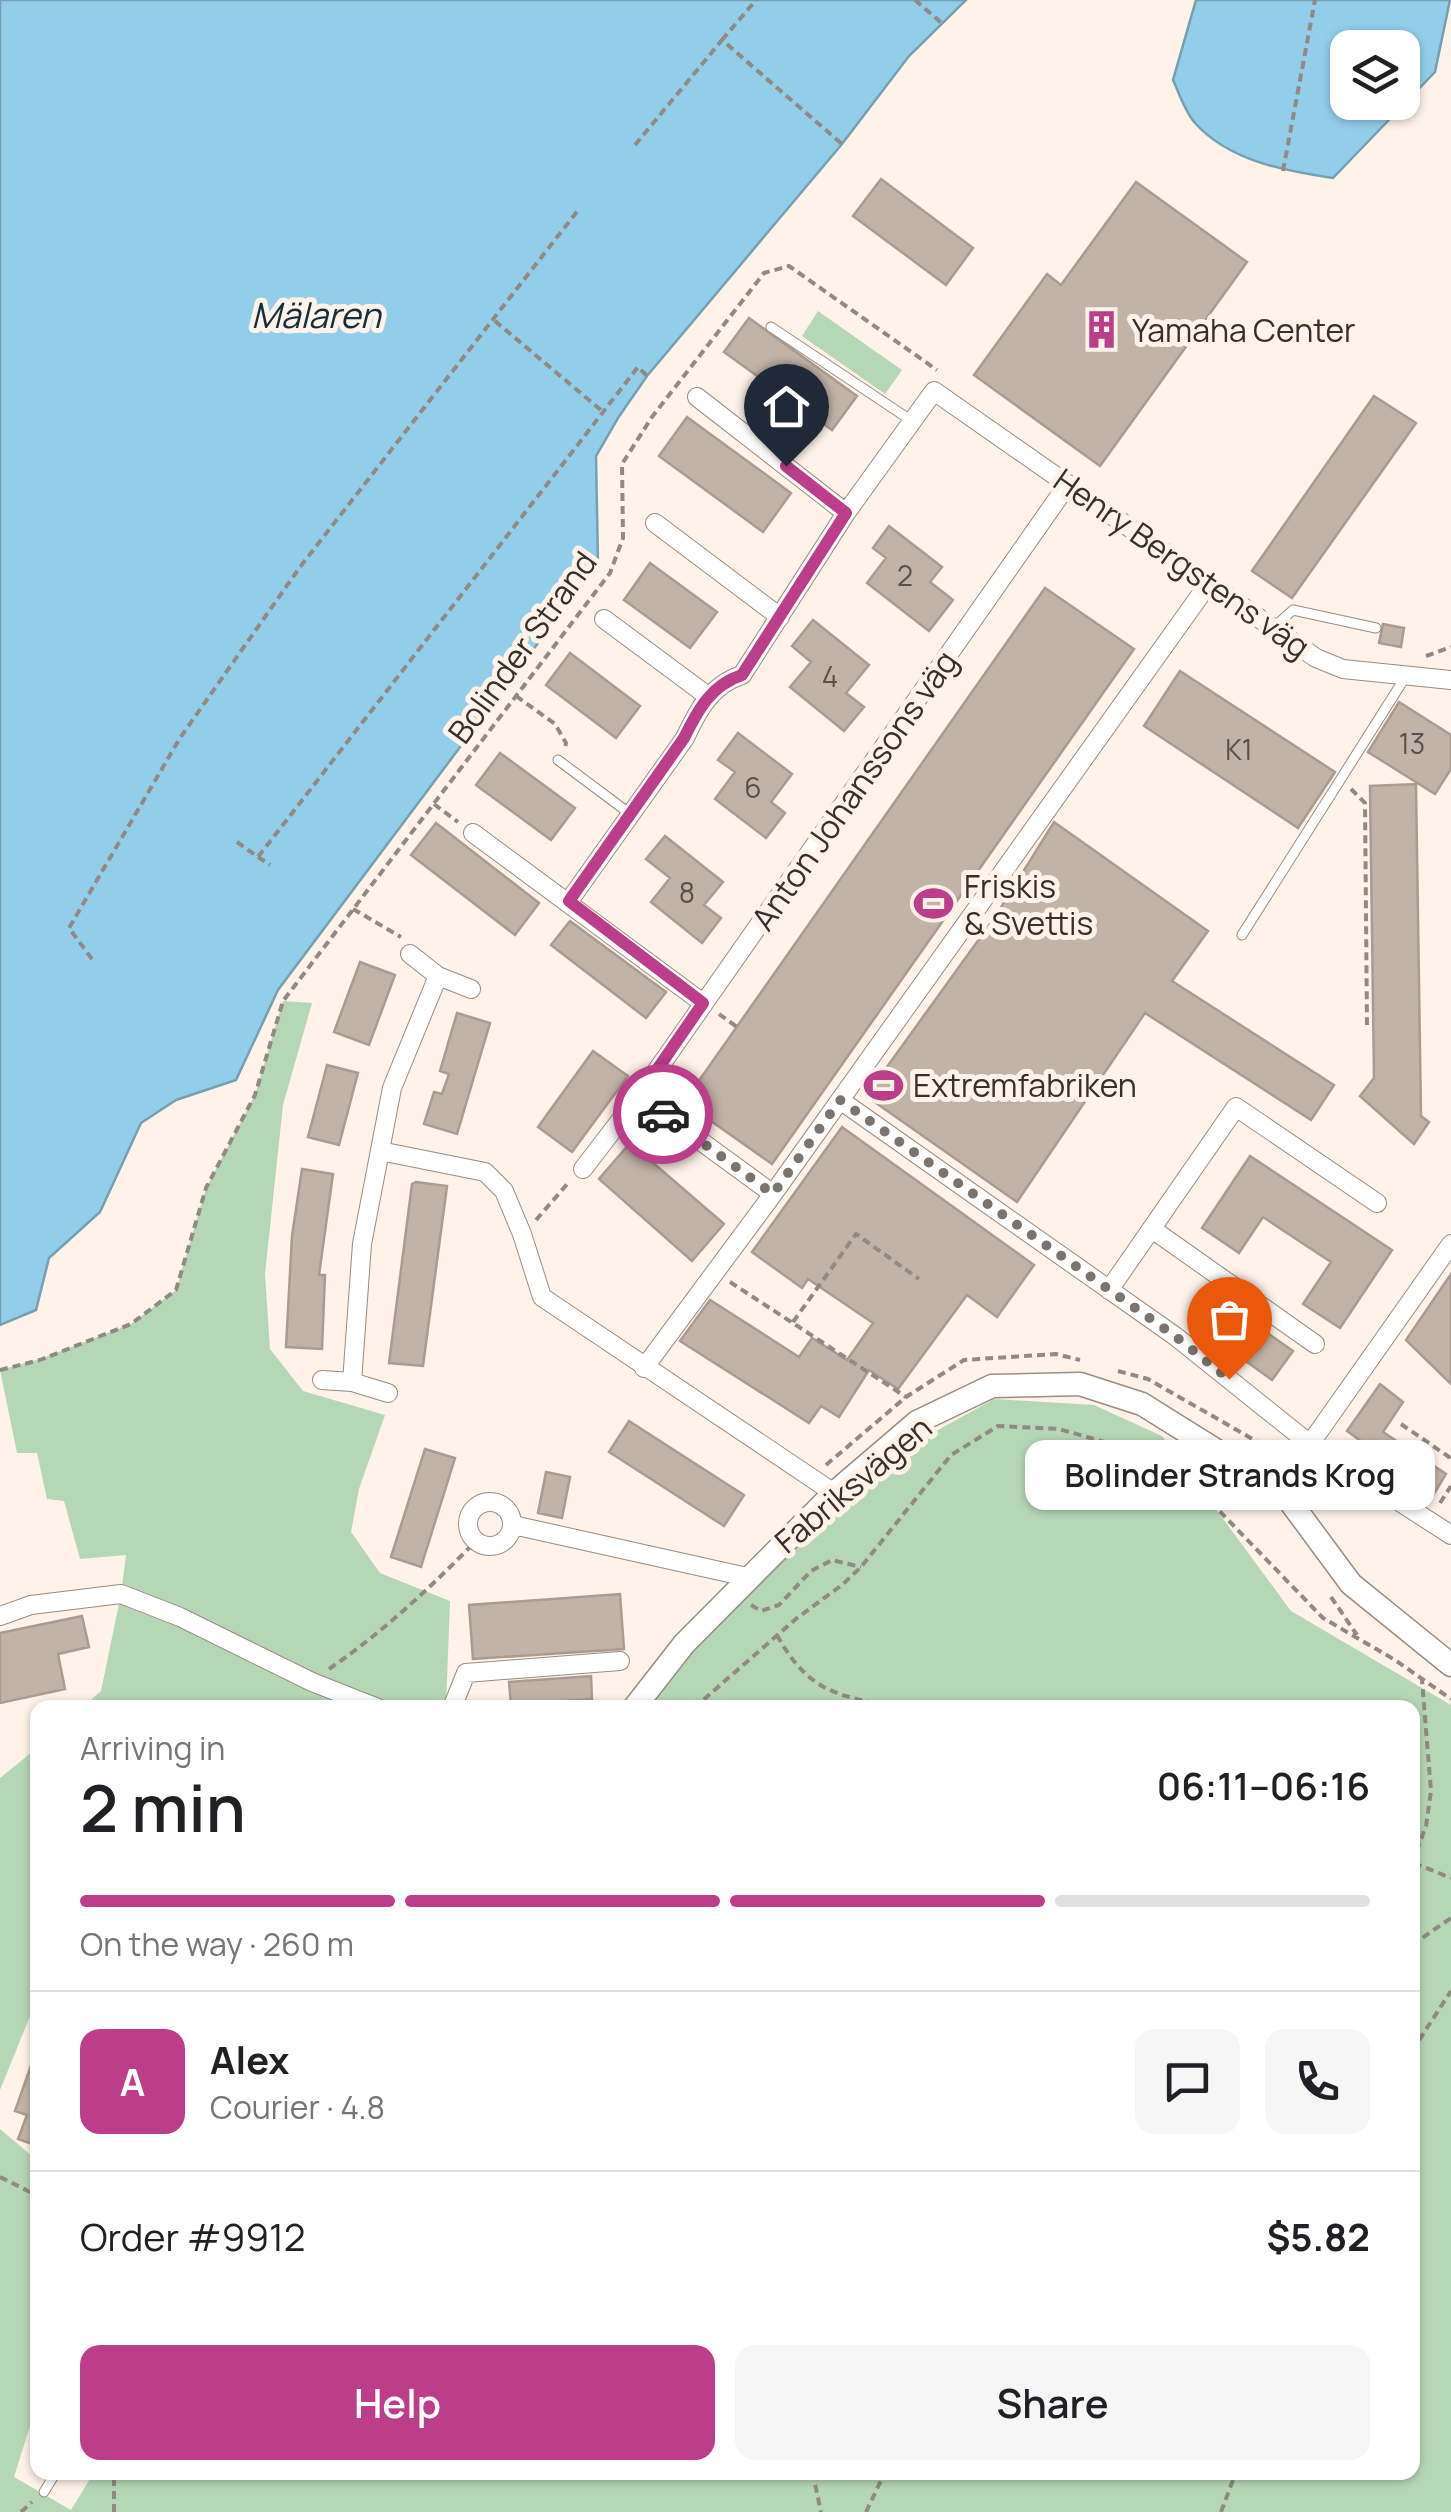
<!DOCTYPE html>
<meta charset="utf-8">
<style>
:root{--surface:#fff;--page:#f6f6f6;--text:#202124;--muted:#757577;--line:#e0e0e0;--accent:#bc3d8a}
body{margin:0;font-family:Manrope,sans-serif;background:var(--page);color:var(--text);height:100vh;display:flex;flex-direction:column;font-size:38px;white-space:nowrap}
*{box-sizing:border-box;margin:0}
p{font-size:32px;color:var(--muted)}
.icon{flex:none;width:55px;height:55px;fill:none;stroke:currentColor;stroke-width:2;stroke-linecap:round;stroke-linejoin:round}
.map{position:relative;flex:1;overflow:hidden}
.details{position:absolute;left:30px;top:1700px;width:1390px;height:780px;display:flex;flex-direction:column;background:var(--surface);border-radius:20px;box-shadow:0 2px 8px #0004}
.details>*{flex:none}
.controls{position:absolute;left:1330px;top:30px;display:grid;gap:20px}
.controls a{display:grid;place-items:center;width:90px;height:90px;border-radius:20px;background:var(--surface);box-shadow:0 2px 8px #0004;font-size:50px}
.pin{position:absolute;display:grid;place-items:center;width:85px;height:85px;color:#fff;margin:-102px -42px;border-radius:50% 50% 50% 0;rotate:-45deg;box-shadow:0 0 10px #0007}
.pin .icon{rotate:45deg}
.courier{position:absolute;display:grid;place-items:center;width:100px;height:100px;margin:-50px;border:8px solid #bc3d8a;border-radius:50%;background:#fff;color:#222;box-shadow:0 2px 12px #0007}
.bubble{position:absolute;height:70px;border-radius:20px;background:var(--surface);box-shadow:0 2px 8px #0004;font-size:32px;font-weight:600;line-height:70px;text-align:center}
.overview em{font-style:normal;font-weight:600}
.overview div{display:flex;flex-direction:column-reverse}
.overview{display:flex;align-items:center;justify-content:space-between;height:170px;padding:0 50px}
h1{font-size:65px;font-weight:600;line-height:75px}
.bar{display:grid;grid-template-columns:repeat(4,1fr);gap:15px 10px;align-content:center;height:120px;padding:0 50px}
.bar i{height:12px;border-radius:8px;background:var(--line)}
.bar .current{background:var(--accent)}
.bar p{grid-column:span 4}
.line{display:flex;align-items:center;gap:25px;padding:0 50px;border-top:2px solid var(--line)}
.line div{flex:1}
.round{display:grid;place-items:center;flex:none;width:105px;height:105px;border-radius:20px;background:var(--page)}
.primary-button{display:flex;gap:20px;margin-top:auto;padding:20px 50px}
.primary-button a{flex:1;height:115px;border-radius:20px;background:var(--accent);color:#fff;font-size:40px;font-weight:600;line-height:115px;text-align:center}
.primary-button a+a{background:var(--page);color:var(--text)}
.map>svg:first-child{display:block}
.green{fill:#b6d7b6}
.water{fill:#92ceea;stroke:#769fb1;stroke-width:2.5;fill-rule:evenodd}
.building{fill:#c1b3a8;stroke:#a99b91;stroke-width:2.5}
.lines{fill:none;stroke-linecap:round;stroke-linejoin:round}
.service-casing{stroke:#998c81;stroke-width:11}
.minor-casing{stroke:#998c81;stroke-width:20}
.tertiary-casing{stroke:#998c81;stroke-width:25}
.path{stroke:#918983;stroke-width:4;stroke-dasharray:8 5;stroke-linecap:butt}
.service{stroke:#fff;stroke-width:9}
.minor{stroke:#fff;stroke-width:18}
.tertiary{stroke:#fff;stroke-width:22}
.done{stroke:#7b746e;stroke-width:10;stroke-dasharray:0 18}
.route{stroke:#bc3d8a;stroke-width:12}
.labels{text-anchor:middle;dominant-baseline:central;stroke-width:10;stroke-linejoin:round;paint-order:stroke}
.number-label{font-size:28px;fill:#58514b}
.poi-label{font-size:32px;fill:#35302c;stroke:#fef2e9;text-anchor:start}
.street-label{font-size:32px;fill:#35302c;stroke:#fef2e9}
.water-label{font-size:35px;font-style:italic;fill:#122f3b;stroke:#fef2e9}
</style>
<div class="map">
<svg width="1451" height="2512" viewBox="0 0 1451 2512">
<rect width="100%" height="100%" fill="#fef2e9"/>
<!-- green -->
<path class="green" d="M 818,311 L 902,370 L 885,394 L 802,336 Z
M 283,1001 L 312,1003 L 283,1105 L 265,1274 L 270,1349 L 303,1391 L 385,1415 L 359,1489 L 351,1532 L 380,1573 L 450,1601 L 446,1707 L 83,1707 L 101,1691 L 121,1594 L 126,1555 L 80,1559 L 64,1501 L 47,1499 L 37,1453 L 17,1453 L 0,1370 L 40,1359 L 131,1324 L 176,1290 L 206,1188 L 255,1095 Z
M 994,1399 L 1094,1405 L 1162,1436 L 1291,1611 L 1451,1705 L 1451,2512 L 0,2512 L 0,2129 L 38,2161 L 37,2404 L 14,2477 L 71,2510 L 94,2472 L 1412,2472 L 1412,1708 L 652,1707 L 690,1643 L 792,1550 L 909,1446 Z
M 37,1748 L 37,1999 L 0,2090 L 0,1778 Z"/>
<!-- water -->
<path class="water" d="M 0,0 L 966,0 L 909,56 L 842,144 L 647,376 L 618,418 L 596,456 L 598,563 L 278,990 L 236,1080 L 176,1100 L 141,1123 L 100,1212 L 49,1258 L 36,1310 L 0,1325 Z
M 1196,0 L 1450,0 L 1435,72 L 1333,178 C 1285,171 1229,161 1195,123 C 1185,112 1179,93 1173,80 ZM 1348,48 L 1402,48 L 1402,102 L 1348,102 Z"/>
<!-- building -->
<path class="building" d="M 881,179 L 973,248 L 946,285 L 853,216 Z
M 1136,182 L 1247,262 L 1100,466 L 974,375 L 1047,274 L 1061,285 Z
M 749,318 L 857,396 L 832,430 L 724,352 Z
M 1374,396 L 1416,423 L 1292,598 L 1252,571 Z
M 687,417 L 791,493 L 763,532 L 659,456 Z
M 889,526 L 942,567 L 930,582 L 953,600 L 929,631 L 867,583 L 886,558 L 873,548 Z
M 650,563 L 717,612 L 690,648 L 624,600 Z
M 1045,588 L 1134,649 L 772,1164 L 684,1102 Z
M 813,620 L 869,665 L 846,693 L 864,707 L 844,731 L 790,687 L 811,662 L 792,646 Z
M 1383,624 L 1404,628 L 1401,647 L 1379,643 Z
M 570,653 L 640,706 L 616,738 L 546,685 Z
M 1180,671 L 1335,772 L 1298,828 L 1144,726 Z
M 1399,702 L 1451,735 L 1451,769 L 1435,794 L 1368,752 Z
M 738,733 L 792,774 L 771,802 L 785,813 L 766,838 L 715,799 L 735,772 L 718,760 Z
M 500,753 L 575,808 L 551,840 L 476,785 Z
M 1416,784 L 1421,1116 L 1429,1122 L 1414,1144 L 1360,1096 L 1374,1078 L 1370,786 Z
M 1054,822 L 1208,931 L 1172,981 L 1334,1085 L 1311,1120 L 1145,1013 L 1017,1202 L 866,1096 L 995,917 Z
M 436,823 L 539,903 L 515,935 L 411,855 Z
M 665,836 L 723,882 L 704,905 L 721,918 L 702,943 L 651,902 L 670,878 L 646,859 Z
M 570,921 L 666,992 L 646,1018 L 551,945 Z
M 360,962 L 395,975 L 369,1045 L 334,1032 Z
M 457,1013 L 490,1023 L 457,1134 L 424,1124 L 434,1092 L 442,1094 L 449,1074 L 440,1071 Z
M 593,1051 L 628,1076 L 572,1152 L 538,1127 Z
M 327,1065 L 358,1073 L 339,1145 L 308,1137 Z
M 842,1127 L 1034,1265 L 997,1317 L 967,1295 L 898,1389 L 869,1370 L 839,1417 L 821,1406 L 809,1423 L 680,1341 L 710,1300 L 799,1357 L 812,1338 L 847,1360 L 873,1323 L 808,1279 L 802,1288 L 752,1252 Z
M 630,1143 L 724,1224 L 692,1261 L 599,1179 Z
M 1250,1156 L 1392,1250 L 1340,1328 L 1303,1304 L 1331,1262 L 1263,1217 L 1239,1253 L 1202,1228 Z
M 302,1169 L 333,1174 L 319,1275 L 325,1275 L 322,1349 L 286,1347 L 292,1236 Z
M 416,1182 L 447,1186 L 423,1366 L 389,1363 L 412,1184 Z
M 1451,1274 L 1451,1384 L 1406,1340 Z
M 1214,1295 L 1293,1351 L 1272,1380 L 1194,1324 Z
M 1380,1384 L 1403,1402 L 1383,1432 L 1446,1474 L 1434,1494 L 1347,1431 Z
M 629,1421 L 744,1495 L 724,1526 L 609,1452 Z
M 425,1449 L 455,1458 L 421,1567 L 391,1557 Z
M 546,1472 L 570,1477 L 562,1518 L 538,1513 Z
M 620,1594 L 624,1649 L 473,1659 L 469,1605 Z
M 82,1616 L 89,1647 L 58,1654 L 65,1689 L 0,1703 L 0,1633 Z
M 591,1676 L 592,1699 L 511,1705 L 509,1682 Z
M 35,2054 L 38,2054 L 38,2146 L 18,2139 L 27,2115 L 15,2111 Z"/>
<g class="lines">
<defs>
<path id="service" d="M 771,327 L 912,421
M 1274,627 L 1293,610 L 1376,628
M 558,760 L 629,813
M 1242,935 L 1406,676
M 44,2492 L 56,2472"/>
<path id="minor" d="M 697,397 L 846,513
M 655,523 L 780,617
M 604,619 L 709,697
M 473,833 L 703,1003
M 569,901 L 685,738 C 698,710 711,685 742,675 L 846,513 L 934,391 L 1316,658 L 1343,669 L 1451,680
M 410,954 L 438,976 L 471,989
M 639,1096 L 773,1194
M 840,1100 L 1175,1336 L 1310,1444 L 1283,1492
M 380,1151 L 485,1172 L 504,1191 L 522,1234 L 542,1297 L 834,1493
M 583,1169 L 639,1096 L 1068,484
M 1152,1229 L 1315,1344
M 1451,1244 L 1310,1444 L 1451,1535
M 1109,1290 L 1236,1107 L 1377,1203
M 644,1368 L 773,1194 L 1209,583
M 322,1380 L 352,1382 L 388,1393
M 352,1382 L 362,1244 L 392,1088 L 438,976
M468 1524a22 22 0 1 1 44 0a22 22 0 1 1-44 0Z
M 513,1525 L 747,1577
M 0,1616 L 31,1605 L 121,1594 L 180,1617 L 312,1682 L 378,1708
M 452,1708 L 466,1673 L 620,1661"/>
<path id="tertiary" d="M 634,1708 L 684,1644 L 834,1493 L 917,1422 L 992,1386 L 1080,1384 L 1142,1404 L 1283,1492 L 1351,1584 L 1451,1665"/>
</defs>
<!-- service casing -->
<use href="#service" class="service-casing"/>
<!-- minor casing -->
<use href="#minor" class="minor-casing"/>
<!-- tertiary casing -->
<use href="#tertiary" class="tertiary-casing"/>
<!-- path -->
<path class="path" d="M 915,0 L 944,25
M 722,40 L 756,0
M 635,145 L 722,40 L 842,144
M 1283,171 L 1315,0
M 495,321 L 602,411
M 1426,656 L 1451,647
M 516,696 L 555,724 L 566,743 L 565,747
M 1351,789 L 1365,803 L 1367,1025
M 434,804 L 458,822
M 237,842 L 258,857 L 638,367 L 647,376
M 258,857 L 270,865
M 353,909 L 401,937
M 92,959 L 69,928 L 180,738 L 300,567 L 579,209
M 719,1014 L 737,1027
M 536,1220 L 569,1182
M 730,1282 L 906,1397
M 793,1322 L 856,1234 L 919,1279
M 0,1370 L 40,1360 L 131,1324 L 176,1290 L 206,1188 L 255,1095 L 283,1001 L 610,573 L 623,538 L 622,464 L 652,417 L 764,273 L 789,266 L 937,370
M 1118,1371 L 1148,1379 L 1282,1456
M 1401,1424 L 1449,1457 L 1451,1463
M 826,1465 L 906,1397 L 964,1360 L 1056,1354 L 1080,1360
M 1309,1483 L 1320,1501
M 1440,1503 L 1451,1486
M 1331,1597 L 1357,1635
M 751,1605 L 761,1611 L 779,1605 L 811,1571 L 832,1560 L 861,1567
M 777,1635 C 809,1693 837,1695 897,1708
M 329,1669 C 383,1632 430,1588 476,1541
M 694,1708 L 797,1618 L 842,1585 L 861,1567 L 951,1455 L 998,1426 L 1059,1429 L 1143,1453 L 1201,1492 L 1323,1618 L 1395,1660 L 1451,1699
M 1412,1863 L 1426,1826 L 1431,1791 L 1422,1680
M 1414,1863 L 1451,1878
M 1412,1945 L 1451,1918
M 1412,2051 L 1451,1991
M 0,2177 L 34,2194 L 38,2201
M 817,2472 L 815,2484 L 821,2512
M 21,2512 L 32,2502
M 114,2512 L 114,2480 L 118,2472
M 866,2512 L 885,2472
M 1221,2512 L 1236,2472"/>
<!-- service -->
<use href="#service" class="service"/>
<!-- minor -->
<use href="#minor" class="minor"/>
<!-- tertiary -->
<use href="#tertiary" class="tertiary"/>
</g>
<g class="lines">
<!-- done -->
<path class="done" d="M 663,1114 L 773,1194 L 840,1100 L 1175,1336 L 1229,1379"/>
<!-- route -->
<path class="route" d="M 663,1114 L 639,1096 L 703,1003 L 569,901 L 684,738 C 698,710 711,685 742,675 L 846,513 L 786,466"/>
</g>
<!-- icons -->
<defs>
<symbol id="building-bare" viewBox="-9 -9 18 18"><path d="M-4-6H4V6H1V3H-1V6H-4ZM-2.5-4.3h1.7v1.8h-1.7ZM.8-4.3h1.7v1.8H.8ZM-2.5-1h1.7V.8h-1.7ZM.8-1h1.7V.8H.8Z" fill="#bc3d8a" stroke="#fef2e9" stroke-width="2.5" paint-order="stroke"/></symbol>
<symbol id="stadium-bare" viewBox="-9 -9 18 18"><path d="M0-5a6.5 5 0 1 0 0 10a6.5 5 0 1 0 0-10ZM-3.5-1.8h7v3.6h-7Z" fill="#bc3d8a" stroke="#fef2e9" stroke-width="2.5" paint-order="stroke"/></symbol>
</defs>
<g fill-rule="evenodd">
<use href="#building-bare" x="1074" y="302" width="55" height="55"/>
<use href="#stadium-bare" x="906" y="876" width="55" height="55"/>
<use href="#stadium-bare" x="856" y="1058" width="55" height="55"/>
</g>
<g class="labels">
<!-- number labels -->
<g class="number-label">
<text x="905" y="575">2</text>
<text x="830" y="676">4</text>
<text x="1412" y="743">13</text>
<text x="1239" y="749">K1</text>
<text x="753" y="787">6</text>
<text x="687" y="892">8</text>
</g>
<!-- poi labels -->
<g class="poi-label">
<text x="1132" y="330">Yamaha Center</text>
<text x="964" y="886">Friskis<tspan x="964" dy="37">&amp; Svettis</tspan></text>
<text x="913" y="1085">Extremfabriken</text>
</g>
<!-- street labels -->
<g class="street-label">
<text transform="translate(1182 563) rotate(35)">Henry Bergstens väg</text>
<text transform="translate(522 647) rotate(-54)">Bolinder Strand</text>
<text transform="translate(854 790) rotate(-55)">Anton Johanssons väg</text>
<text transform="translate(853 1484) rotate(-40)">Fabriksvägen</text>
</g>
<!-- water labels -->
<g class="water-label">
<text x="316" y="315">Mälaren</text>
</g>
</g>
</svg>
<div class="controls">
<a><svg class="icon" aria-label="layers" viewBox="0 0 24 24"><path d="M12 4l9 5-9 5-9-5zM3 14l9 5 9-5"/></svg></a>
</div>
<div class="pin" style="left:1229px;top:1379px;background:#ea580c"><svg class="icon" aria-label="bag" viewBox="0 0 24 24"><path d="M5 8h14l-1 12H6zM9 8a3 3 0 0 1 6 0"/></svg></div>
<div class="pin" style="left:786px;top:466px;background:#1f2937"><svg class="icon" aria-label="home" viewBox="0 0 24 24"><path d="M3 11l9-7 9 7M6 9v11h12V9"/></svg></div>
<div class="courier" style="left:663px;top:1114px"><svg class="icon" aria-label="car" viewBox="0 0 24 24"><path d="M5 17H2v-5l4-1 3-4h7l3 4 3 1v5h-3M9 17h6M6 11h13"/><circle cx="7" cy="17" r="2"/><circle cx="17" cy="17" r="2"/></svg></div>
<div class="bubble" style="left:1025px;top:1440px;width:410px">Bolinder Strands Krog</div>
<section class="details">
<div class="overview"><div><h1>2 min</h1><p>Arriving in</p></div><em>06:11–06:16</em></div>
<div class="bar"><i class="current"></i><i class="current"></i><i class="current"></i><i></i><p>On the way · 260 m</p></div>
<div class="line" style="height:180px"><b class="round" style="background:var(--accent);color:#fff">A</b><div><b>Alex</b><p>Courier · 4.8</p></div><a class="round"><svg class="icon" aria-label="chat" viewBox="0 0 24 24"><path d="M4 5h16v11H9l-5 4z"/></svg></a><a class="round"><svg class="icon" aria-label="phone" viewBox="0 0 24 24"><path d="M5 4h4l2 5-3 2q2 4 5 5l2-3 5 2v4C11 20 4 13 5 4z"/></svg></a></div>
<div class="line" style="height:130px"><div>Order #9912</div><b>$5.82</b></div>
<div class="primary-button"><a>Help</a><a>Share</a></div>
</section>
</div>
